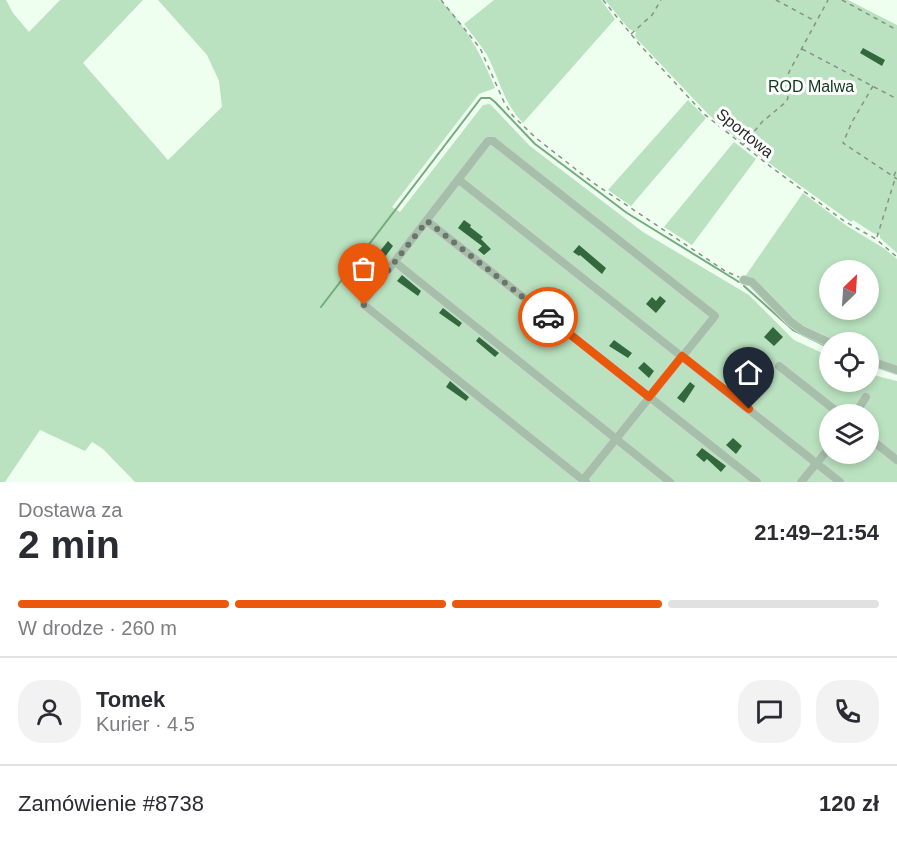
<!DOCTYPE html>
<html lang="pl">
<meta charset="utf-8">
<style>
:root{--surface:#fff;--page:#f2f2f3;--text:#2b2b33;--muted:#7c7c81;--line:#e1e1e2;--accent:#ea580c}
body{margin:0;font-family:Helvetica,sans-serif;background:var(--page);color:var(--text);height:100vh;display:flex;flex-direction:column;font-size:22px;white-space:nowrap}
*{box-sizing:border-box;margin:0}
p{font-size:20px;color:var(--muted)}
.icon{flex:none;width:33px;height:33px;fill:none;stroke:currentColor;stroke-width:2;stroke-linecap:round;stroke-linejoin:round}
.map{position:relative;height:482px;overflow:hidden}
.side{display:flex;flex-direction:column;background:var(--surface);flex:1}
.side>*{flex:none}
.needle{width:39px;rotate:25deg}
.fabs{position:absolute;left:819px;top:260px;display:grid;gap:12px}
.fabs a{display:grid;place-items:center;width:60px;height:60px;border-radius:50%;background:var(--surface);box-shadow:0 3px 9px #0003;font-size:30px}
.pin{position:absolute;display:grid;place-items:center;width:51px;height:51px;color:#fff;margin:-62px -26px;border-radius:50% 50% 50% 0;rotate:-45deg;box-shadow:0 0 6px #0007}
.pin .icon{rotate:45deg}
.courier{position:absolute;display:grid;place-items:center;width:60px;height:60px;margin:-30px;border:4px solid #ea580c;border-radius:50%;background:#fff;color:#222;box-shadow:0 2px 8px #0007}
.summary em{font-style:normal;font-weight:600}
.summary div{display:flex;flex-direction:column-reverse}
.summary{display:flex;align-items:center;justify-content:space-between;height:102px;padding:0 18px}
h1{font-size:39px;font-weight:600;line-height:45px}
.bar{display:grid;grid-template-columns:repeat(4,1fr);gap:9px 6px;align-content:center;height:72px;padding:0 18px}
.bar i{height:8px;border-radius:4px;background:var(--line)}
.bar .active{background:var(--accent)}
.bar p{grid-column:span 4}
.line{display:flex;align-items:center;gap:15px;padding:0 18px;border-top:2px solid var(--line)}
.line div{flex:1}
.round{display:grid;place-items:center;flex:none;width:63px;height:63px;border-radius:24px;background:var(--page)}
.map>svg:first-child{display:block}
.green{fill:#bae2c0;fill-rule:evenodd}
.lines{fill:none;stroke-linecap:round;stroke-linejoin:round}
.stream{stroke:#74ab7e;stroke-width:2}
.building{fill:#33683f}
.minor-casing{stroke:#cad9cb;stroke-width:10}
.path{stroke:#869187;stroke-width:1.5;stroke-dasharray:4.5 4.5;stroke-linecap:butt}
.minor{stroke:#a6bfaa;stroke-width:8}
.done{stroke:#6b756b;stroke-width:6;stroke-dasharray:0 10.8}
.route{stroke:#ea580c;stroke-width:8}
.labels{text-anchor:middle;dominant-baseline:central;stroke-width:6;stroke-linejoin:round;paint-order:stroke}
.park-label{font-size:16px;fill:#0e381a;stroke:#fff}
.street-label{font-size:16px;fill:#242a24;stroke:#fff}
</style>
<div class="map">
<svg width="897" height="482" viewBox="0 0 897 482">
<rect width="100%" height="100%" fill="#eefff0"/>
<!-- green -->
<path class="green" d="M 0,0 L 6,0 L 13,13 L 29,32 L 60,0 L 143,0 L 83,63 L 168,160 L 222,107 L 219,81 L 207,55 L 158,0 L 439,0 C 464,21 483,58 495,88 L 479,94 L 392,207 L 400,212 L 483,105 L 490,104 L 530,146 L 643,232 L 749,295 L 794,340 L 829,356 L 830,381 L 868,381 L 869,374 L 897,381 L 897,482 L 135,482 L 103,449 L 92,442 L 85,451 L 40,430 L 5,482 L 0,482 ZM 830,414 L 868,414 L 868,453 L 830,453 Z
M 494,0 L 601,0 L 615,19 L 523,123 C 503,102 500,80 487,55 C 480,44 472,34 464,24 Z
M 605,0 L 848,0 L 897,25 L 897,253 L 880,238 L 880,235 L 873,233 L 853,220 L 851,222 L 762,158 L 749,147 L 744,140 L 740,141 L 708,114 L 635,37 L 636,32 L 629,29 Z
M 688,100 L 706,118 L 631,206 L 608,190 Z
M 734,142 L 756,159 L 692,245 L 664,227 Z
M 803,193 L 847,226 L 885,249 L 897,259 L 897,367 L 869,355 L 868,342 L 839,342 L 807,327 L 795,321 L 768,291 L 752,279 L 744,278 ZM 830,270 L 868,270 L 868,309 L 830,309 Z"/>
<g class="lines">
<!-- stream -->
<path class="stream" d="M 744,286 L 793,330 L 830,348
M 321,307 L 481,98 L 490,98 L 495,102 L 535,144 L 627,213 L 739,282"/>
</g>
<!-- building -->
<path class="building" d="M 863,48 L 885,60 L 882,66 L 860,53 Z
M 464,220 L 471,225 L 470,227 L 483,237 L 481,239 L 491,249 L 484,255 L 478,250 L 482,246 L 458,228 Z
M 388,241 L 393,246 L 379,265 L 373,260 Z
M 579,245 L 606,268 L 602,274 L 580,255 L 579,256 L 573,252 Z
M 402,275 L 421,291 L 418,296 L 397,281 Z
M 660,296 L 666,301 L 656,313 L 646,304 L 652,297 L 656,301 Z
M 443,308 L 462,323 L 459,327 L 439,313 Z
M 773,327 L 783,337 L 774,346 L 764,337 Z
M 479,337 L 499,353 L 495,357 L 476,341 Z
M 614,340 L 632,353 L 628,358 L 609,346 Z
M 644,362 L 654,371 L 649,378 L 638,368 Z
M 450,381 L 469,397 L 466,401 L 446,387 Z
M 690,382 L 695,386 L 684,403 L 677,398 Z
M 733,438 L 742,446 L 736,454 L 726,445 Z
M 702,448 L 726,466 L 721,472 L 707,459 L 704,462 L 696,455 Z"/>
<g class="lines">
<defs>
<path id="minor" d="M 459,180 L 840,482
M 427,221 L 757,482
M 395,262 L 670,482
M 744,280 L 752,282 L 791,322 L 802,330 L 830,343
M 868,360 L 897,370
M 779,366 L 840,414
M 855,414 L 866,397
M 868,437 L 897,460
M 583,480 L 715,316 L 493,141 L 488,141 L 364,301 L 364,305 L 583,480 L 586,482
M 801,482 L 830,447"/>
</defs>
<!-- minor casing -->
<use href="#minor" class="minor-casing"/>
<!-- path -->
<path class="path" d="M 441,0 L 480,48 L 504,102 L 513,116 L 536,138 L 592,182 L 725,271 L 739,277
M 603,0 L 639,44 L 704,114 L 771,167 L 844,221 L 876,239 L 897,257
M 776,0 L 815,21
M 842,0 L 897,30
M 631,34 L 652,15 L 661,0
M 802,49 L 897,99
M 873,86 L 852,122 L 843,143 L 897,179
M 743,145 L 762,122 L 786,102 L 788,98 L 786,85 L 789,72 L 828,0
M 894,176 L 897,168
M 877,237 L 895,179"/>
<!-- minor -->
<use href="#minor" class="minor"/>
</g>
<g class="lines">
<!-- done -->
<path class="done" d="M 364,305 L 364,301 L 427,221 L 548,317"/>
<!-- route -->
<path class="route" d="M 548,317 L 649,397 L 682,356 L 749,409"/>
</g>
<g class="labels">
<!-- park labels -->
<g class="park-label">
<text x="811" y="86">ROD Malwa</text>
</g>
<!-- street labels -->
<g class="street-label">
<text transform="translate(745 133) rotate(39)">Sportowa</text>
</g>
</g>
</svg>
<div class="fabs">
<a><svg class="needle" viewBox="-14 -14 28 28"><path d="M0-13l5 13h-10z" fill="#e53935"/><path d="M0 13l5-13h-10z" fill="#7c7c81"/></svg></a>
<a><svg class="icon" aria-label="locate" viewBox="0 0 24 24"><circle cx="12" cy="12" r="6"/><path d="M12 2v4M12 18v4M2 12h4M18 12h4"/></svg></a>
<a><svg class="icon" aria-label="layers" viewBox="0 0 24 24"><path d="M12 4l9 5-9 5-9-5zM3 14l9 5 9-5"/></svg></a>
</div>
<div class="pin" style="left:364px;top:305px;background:#ea580c"><svg class="icon" aria-label="bag" viewBox="0 0 24 24"><path d="M5 8h14l-1 12H6zM9 8a3 3 0 0 1 6 0"/></svg></div>
<div class="pin" style="left:749px;top:409px;background:#1f2937"><svg class="icon" aria-label="home" viewBox="0 0 24 24"><path d="M3 11l9-7 9 7M6 9v11h12V9"/></svg></div>
<div class="courier" style="left:548px;top:317px"><svg class="icon" aria-label="car" viewBox="0 0 24 24"><path d="M5 17H2v-5l4-1 3-4h7l3 4 3 1v5h-3M9 17h6M6 11h13"/><circle cx="7" cy="17" r="2"/><circle cx="17" cy="17" r="2"/></svg></div>
</div>
<section class="side">
<div class="summary"><div><h1>2 min</h1><p>Dostawa za</p></div><em>21:49–21:54</em></div>
<div class="bar"><i class="active"></i><i class="active"></i><i class="active"></i><i></i><p>W drodze · 260 m</p></div>
<div class="line" style="height:108px"><a class="round"><svg class="icon" aria-label="person" viewBox="0 0 24 24"><circle cx="12" cy="8" r="4"/><path d="M4 21q1-7 8-7t8 7"/></svg></a><div><b>Tomek</b><p>Kurier · 4.5</p></div><a class="round"><svg class="icon" aria-label="chat" viewBox="0 0 24 24"><path d="M4 5h16v11H9l-5 4z"/></svg></a><a class="round"><svg class="icon" aria-label="phone" viewBox="0 0 24 24"><path d="M5 4h4l2 5-3 2q2 4 5 5l2-3 5 2v4C11 20 4 13 5 4z"/></svg></a></div>
<div class="line" style="height:78px"><div>Zamówienie #8738</div><b>120 zł</b></div>
</section>
